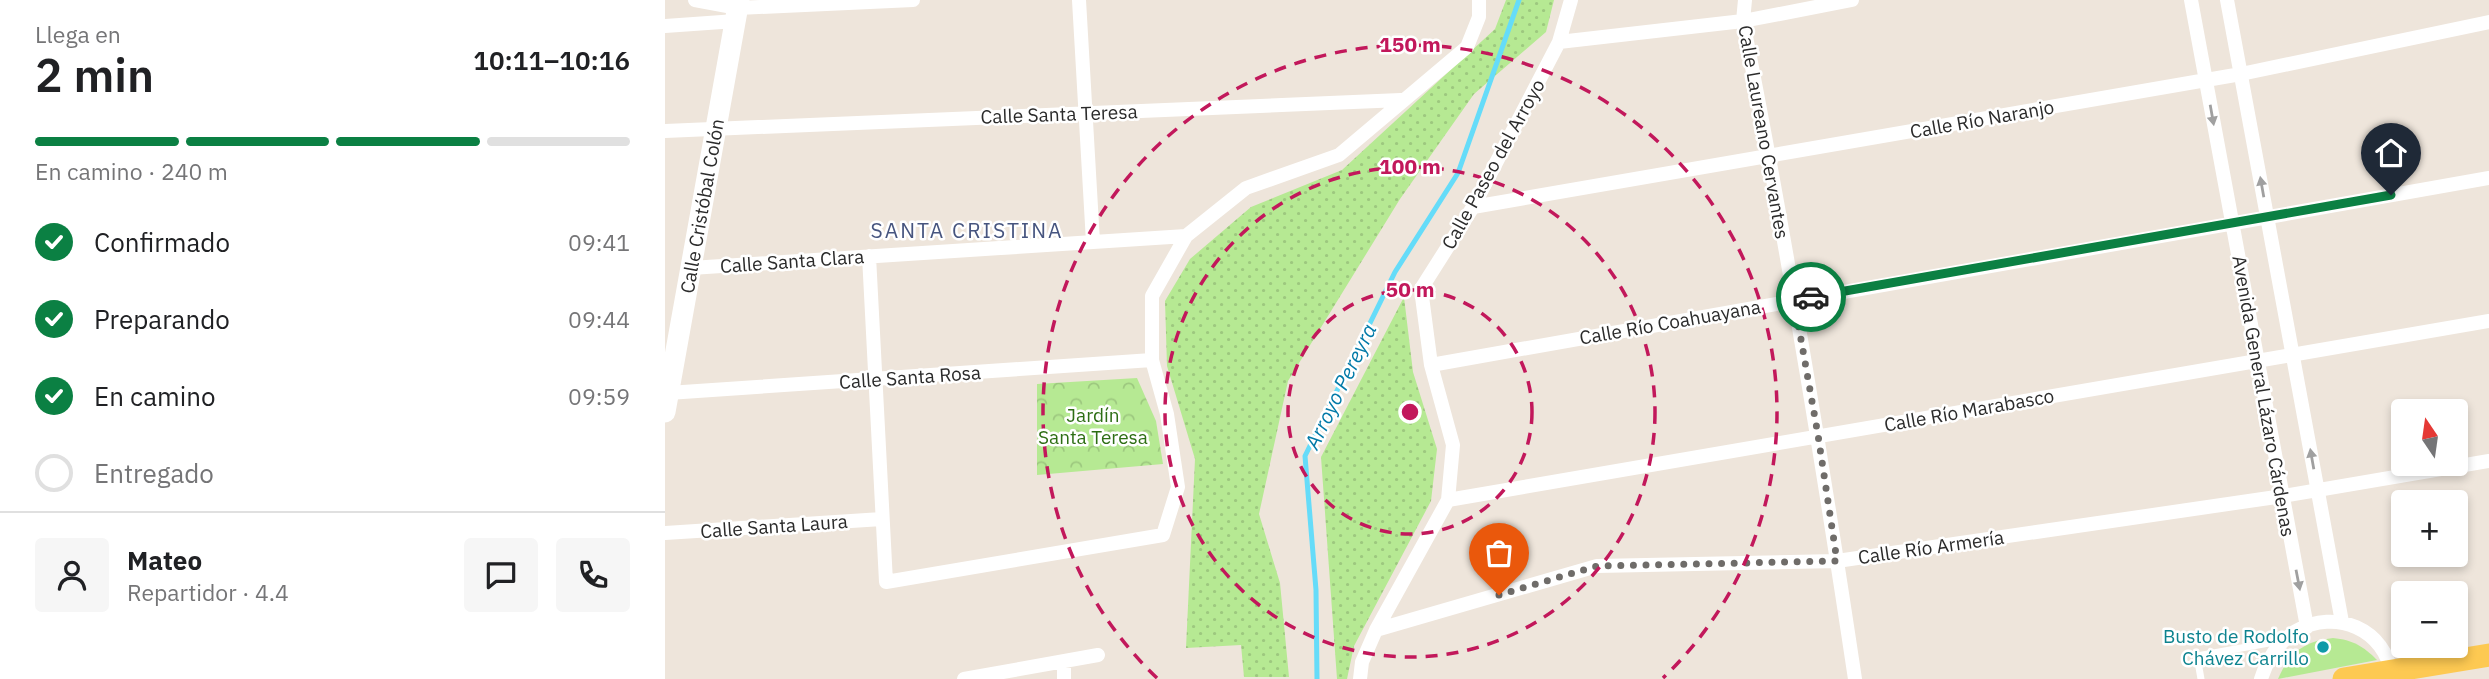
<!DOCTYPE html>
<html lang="es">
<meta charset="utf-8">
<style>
:root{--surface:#fff;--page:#f6f6f6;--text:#202124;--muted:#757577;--line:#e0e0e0;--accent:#0b8043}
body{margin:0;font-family:"IBM Plex Sans",sans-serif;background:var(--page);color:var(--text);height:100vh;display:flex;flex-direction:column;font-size:26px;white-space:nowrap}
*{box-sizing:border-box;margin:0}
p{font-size:23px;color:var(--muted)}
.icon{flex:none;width:38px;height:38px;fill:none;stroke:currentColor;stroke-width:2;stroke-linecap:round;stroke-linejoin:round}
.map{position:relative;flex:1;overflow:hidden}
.panel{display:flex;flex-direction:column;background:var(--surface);width:665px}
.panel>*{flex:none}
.needle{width:46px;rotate:347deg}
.buttons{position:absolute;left:1726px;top:399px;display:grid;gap:14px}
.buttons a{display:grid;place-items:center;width:77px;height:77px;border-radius:7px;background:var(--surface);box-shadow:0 4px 10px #0003;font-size:35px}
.pin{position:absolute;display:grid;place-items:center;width:60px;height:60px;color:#fff;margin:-72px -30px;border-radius:50% 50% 50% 0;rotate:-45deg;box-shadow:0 0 7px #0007}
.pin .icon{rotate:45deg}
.courier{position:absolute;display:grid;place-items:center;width:70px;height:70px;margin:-35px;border:5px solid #0b8043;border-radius:50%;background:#fff;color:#222;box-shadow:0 2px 9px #0007}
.overview em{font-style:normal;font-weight:600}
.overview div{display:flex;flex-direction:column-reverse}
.overview{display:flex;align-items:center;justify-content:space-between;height:119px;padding:0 35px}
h1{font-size:46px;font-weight:600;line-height:52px}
.bar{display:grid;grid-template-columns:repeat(4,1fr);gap:10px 7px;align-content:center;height:84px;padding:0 35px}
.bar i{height:9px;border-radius:5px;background:var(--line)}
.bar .current{background:var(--accent)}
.bar p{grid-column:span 4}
.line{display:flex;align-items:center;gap:18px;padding:0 35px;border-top:2px solid var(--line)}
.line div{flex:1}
.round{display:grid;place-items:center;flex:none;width:74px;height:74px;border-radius:7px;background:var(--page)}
ol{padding:0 35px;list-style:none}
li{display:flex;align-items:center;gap:21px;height:77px}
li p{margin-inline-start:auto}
li .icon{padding:7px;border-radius:50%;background:var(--accent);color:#fff;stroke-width:4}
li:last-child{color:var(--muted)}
li i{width:38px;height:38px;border:4px solid var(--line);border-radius:50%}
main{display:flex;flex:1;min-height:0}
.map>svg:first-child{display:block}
.grass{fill:url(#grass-dots)}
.forest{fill:url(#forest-crowns)}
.garden{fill:#b6e993}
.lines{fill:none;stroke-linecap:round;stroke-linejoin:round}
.stream{stroke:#65dcf9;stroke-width:5}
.lane{stroke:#fff;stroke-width:7}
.street{stroke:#fff;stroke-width:14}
.secondary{stroke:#fff;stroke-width:21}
.primary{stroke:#fdc952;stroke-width:23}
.oneway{fill:#a0a0a0}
.done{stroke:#6f6c69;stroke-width:7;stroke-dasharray:0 12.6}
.route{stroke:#0b8043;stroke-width:9}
.ring{fill:none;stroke:#c2185b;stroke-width:3.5;stroke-dasharray:12 9}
.culture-dot{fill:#0f9aa8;stroke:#fff;stroke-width:2.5}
.labels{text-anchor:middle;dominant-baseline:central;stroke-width:5;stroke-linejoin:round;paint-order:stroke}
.street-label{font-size:19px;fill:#2b2b2b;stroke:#fff}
.park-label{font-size:19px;fill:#2d6e14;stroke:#fff}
.culture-label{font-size:19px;fill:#0d838f;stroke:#fff;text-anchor:end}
.neighbourhood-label{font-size:21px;letter-spacing:2px;fill:#47557f;stroke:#fff}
.water-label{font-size:21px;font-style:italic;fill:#027aa8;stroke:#fff}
.centre{fill:#c2185b;stroke:#fff;stroke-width:3.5}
.ring-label{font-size:21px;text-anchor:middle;font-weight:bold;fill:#c2185b;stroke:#fff;stroke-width:5;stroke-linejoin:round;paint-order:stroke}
</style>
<main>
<section class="panel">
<div class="overview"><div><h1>2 min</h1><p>Llega en</p></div><em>10:11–10:16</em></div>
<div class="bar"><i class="current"></i><i class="current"></i><i class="current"></i><i></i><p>En camino · 240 m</p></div>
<ol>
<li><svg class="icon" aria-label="check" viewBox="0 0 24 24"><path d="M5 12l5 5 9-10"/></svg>Confirmado<p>09:41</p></li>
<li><svg class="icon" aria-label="check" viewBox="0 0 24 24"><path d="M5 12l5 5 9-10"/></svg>Preparando<p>09:44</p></li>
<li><svg class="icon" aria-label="check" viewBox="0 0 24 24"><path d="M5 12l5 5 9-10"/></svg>En camino<p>09:59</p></li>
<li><i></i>Entregado</li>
</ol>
<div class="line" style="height:126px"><a class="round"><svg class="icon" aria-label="person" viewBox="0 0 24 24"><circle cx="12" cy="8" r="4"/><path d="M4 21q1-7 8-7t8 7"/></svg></a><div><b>Mateo</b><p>Repartidor · 4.4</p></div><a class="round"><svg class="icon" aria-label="chat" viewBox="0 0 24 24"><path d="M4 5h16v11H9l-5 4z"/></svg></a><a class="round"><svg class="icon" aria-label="phone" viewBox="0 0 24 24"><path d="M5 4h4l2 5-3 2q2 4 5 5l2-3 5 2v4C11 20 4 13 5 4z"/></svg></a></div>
</section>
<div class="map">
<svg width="1824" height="679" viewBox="0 0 1824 679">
<defs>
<pattern id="grass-dots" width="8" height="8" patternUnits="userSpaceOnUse" patternTransform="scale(1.75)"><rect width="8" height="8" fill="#b6e993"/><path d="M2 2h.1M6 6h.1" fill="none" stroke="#9dc87f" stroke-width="1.8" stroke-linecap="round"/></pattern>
<pattern id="forest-crowns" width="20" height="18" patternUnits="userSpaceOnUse" patternTransform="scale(1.75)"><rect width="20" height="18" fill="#b6e993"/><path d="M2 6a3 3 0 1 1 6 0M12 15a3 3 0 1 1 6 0" fill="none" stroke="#9dc87f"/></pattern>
</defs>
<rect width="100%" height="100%" fill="#eee5db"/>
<!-- grass -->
<path class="grass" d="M 841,0 L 889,0 L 881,32 L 809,94 L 735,199 L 623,381 L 594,514 L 615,583 L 624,677 L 579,677 L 576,645 L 521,648 L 530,459 L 502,366 L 500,301 L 525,259 L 586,207 L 677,170 L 830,29 Z
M 739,297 L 748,372 L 772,449 L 766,501 L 689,646 L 682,679 L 672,679 L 656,457 Z"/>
<!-- forest -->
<path class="forest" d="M 472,378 L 491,421 L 498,464 L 372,475 L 372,384 Z"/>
<!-- garden -->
<path class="garden" d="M 1668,638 C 1688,640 1698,646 1712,660 L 1613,679 C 1624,653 1639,641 1668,638 Z"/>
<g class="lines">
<!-- stream -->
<path class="stream" d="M 652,679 L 651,590 L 640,456 L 730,272 L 793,173 L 854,0"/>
<!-- lane -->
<path class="lane" d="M 1536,679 L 1532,656 L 1615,641"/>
<!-- street -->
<path class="street" d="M 30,0 L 73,8 L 248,0
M 414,0 L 428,242
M 1080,0 L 1078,21 C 1121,239 1157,459 1190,679
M 1526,0 L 1642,627
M 1562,0 L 1677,622
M 0,26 L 71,21
M 894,42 L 1078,21 L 1187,0
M 0,131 L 736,100
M 808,207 L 1576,74 L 1824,22
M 204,256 L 221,582 L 498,535 L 513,487 L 502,414 L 487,360 L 487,296 L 521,236 L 581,188 L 674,155 L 802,47 L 814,17 L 814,0
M 26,268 L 521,236
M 766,365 L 1824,178
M 3,393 L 487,360
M 783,500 L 1824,321
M 0,533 L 217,519
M 711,630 L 932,566 L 1172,561 L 1618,496 L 1824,461
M 399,661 L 399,679
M 299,679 L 433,655
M 695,679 L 697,662 L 711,630 L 783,500 L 788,445 L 766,365 L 756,289 L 808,207 L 894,42 L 906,0
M 1596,679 C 1602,660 1613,642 1631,631 C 1670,608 1721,629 1727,676"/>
<!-- secondary -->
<path class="secondary" d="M 0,412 L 74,0"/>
<!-- primary -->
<path class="primary" d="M 1679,679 L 1824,655"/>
</g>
<!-- one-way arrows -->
<defs><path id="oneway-solid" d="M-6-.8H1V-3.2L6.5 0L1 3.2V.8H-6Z" transform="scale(1.75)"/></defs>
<g class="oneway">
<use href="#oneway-solid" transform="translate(1547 115) rotate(80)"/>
<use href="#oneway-solid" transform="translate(1597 187) rotate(-100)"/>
<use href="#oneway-solid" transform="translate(1647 459) rotate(-100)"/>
<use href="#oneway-solid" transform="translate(1633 580) rotate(79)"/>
</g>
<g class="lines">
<!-- done -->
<path class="done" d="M 834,595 L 932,566 L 1172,561 L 1153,435 L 1129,300 L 1146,297"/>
<!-- route -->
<path class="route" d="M 1146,297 L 1726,195"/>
</g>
<!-- distance rings -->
<g class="ring">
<circle cx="745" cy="412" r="122"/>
<circle cx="745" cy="412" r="245"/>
<path d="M492 678A367 367 0 1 1 998 678"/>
</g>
<!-- markers -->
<circle class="culture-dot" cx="1658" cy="647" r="7"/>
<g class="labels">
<!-- street labels -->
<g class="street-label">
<text transform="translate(394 114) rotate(-2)">Calle Santa Teresa</text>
<text transform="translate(1317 119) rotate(-10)">Calle Río Naranjo</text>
<text transform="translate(1099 132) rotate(80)">Calle Laureano Cervantes</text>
<text transform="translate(828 164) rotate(-61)">Calle Paseo del Arroyo</text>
<text transform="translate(37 206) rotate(-80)">Calle Cristóbal Colón</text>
<text transform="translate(127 261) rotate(-4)">Calle Santa Clara</text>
<text transform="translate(1005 322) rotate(-10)">Calle Río Coahuayana</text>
<text transform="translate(245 377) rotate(-4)">Calle Santa Rosa</text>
<text transform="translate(1599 396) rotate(80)">Avenida General Lázaro Cárdenas</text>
<text transform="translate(1304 410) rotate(-10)">Calle Río Marabasco</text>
<text transform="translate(109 526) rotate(-4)">Calle Santa Laura</text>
<text transform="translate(1266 547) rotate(-8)">Calle Río Armería</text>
</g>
<!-- park labels -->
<g class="park-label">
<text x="428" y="415">Jardín<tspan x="428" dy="22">Santa Teresa</tspan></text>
</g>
<!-- culture labels -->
<g class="culture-label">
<text x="1644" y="636">Busto de Rodolfo<tspan x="1644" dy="22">Chávez Carrillo</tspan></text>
</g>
<!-- neighbourhood labels -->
<g class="neighbourhood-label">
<text x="302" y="230">SANTA CRISTINA</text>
</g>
<!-- water labels -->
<g class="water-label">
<text transform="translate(675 386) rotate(-64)">Arroyo Pereyra</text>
</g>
</g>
<circle cx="745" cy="412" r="10" class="centre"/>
<g class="ring-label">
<text x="745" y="52">150 m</text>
<text x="745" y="174">100 m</text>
<text x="745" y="297">50 m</text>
</g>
</svg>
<div class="buttons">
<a><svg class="needle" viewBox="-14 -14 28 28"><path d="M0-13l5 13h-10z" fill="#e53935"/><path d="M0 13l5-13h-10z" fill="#757577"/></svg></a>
<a>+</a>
<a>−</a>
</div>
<div class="pin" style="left:834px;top:595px;background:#ea580c"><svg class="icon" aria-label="bag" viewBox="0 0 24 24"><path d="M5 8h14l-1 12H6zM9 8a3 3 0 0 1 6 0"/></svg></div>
<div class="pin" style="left:1726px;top:195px;background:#1f2937"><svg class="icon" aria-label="home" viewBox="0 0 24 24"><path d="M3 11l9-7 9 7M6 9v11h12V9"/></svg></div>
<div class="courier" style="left:1146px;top:297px"><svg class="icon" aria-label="car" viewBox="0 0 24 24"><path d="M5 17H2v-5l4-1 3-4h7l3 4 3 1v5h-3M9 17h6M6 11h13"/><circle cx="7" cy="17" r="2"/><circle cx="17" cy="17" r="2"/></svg></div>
</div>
</main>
